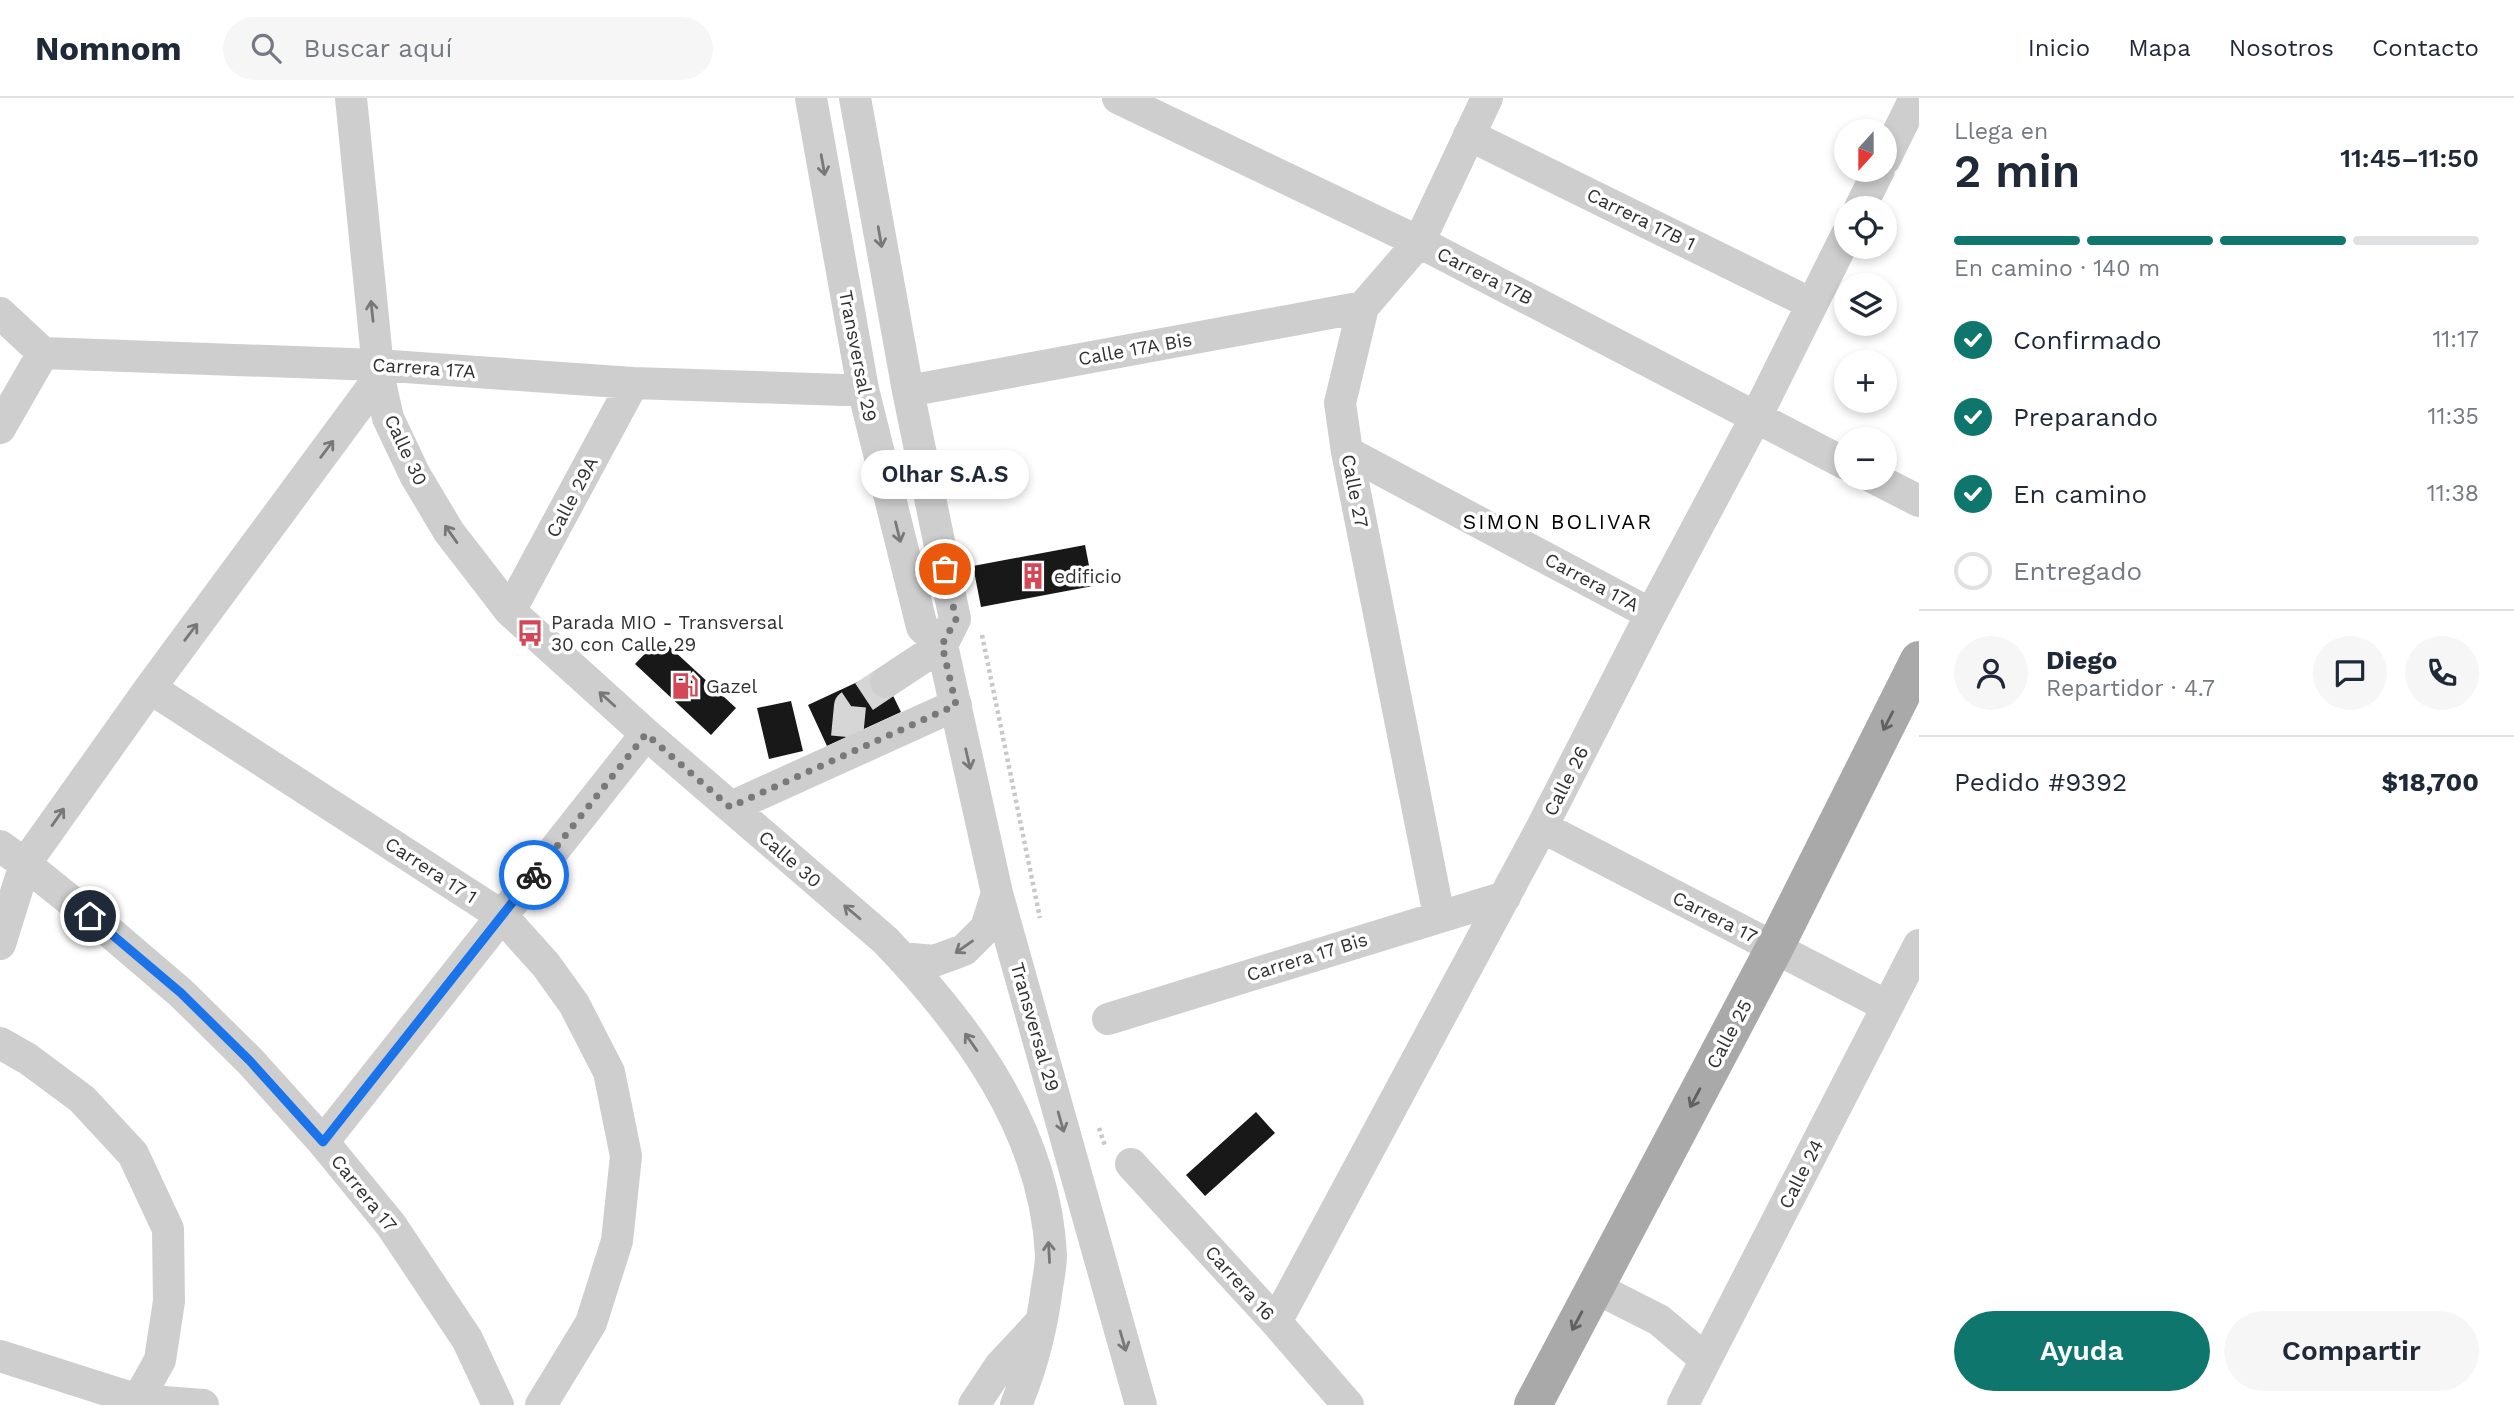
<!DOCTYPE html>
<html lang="es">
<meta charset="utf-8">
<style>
:root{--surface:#fff;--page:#f6f6f7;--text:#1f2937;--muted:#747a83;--line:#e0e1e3;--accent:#0f766e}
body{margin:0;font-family:"Work Sans",sans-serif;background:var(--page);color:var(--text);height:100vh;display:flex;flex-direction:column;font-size:26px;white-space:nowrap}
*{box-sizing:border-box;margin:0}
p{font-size:23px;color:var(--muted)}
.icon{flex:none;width:38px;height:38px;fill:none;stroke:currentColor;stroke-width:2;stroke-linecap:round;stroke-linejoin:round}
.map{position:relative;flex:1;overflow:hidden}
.panel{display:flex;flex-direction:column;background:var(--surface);width:595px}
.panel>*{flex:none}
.needle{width:46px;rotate:201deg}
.controls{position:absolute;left:1834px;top:21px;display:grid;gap:14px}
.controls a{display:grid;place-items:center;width:63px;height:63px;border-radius:50%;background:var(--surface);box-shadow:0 4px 10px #0003;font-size:35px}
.pin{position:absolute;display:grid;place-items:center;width:60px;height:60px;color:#fff;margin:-30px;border:4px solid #fff;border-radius:50%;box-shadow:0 2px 7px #0007}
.courier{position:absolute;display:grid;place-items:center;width:70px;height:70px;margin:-35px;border:5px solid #1a73e8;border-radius:50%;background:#fff;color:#222;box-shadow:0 2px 9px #0007}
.bubble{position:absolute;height:49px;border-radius:24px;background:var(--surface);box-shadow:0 4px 10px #0003;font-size:23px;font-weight:600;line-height:49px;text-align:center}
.summary em{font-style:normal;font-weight:600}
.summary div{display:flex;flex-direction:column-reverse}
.summary{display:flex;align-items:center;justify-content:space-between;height:119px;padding:0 35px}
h1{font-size:46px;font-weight:600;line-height:52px}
.bar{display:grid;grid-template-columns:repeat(4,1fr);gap:10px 7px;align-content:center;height:84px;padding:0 35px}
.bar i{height:9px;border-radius:5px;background:var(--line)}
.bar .selected{background:var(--accent)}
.bar p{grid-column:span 4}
.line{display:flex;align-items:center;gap:18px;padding:0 35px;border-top:2px solid var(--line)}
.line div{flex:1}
.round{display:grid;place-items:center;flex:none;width:74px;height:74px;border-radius:37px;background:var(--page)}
ol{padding:0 35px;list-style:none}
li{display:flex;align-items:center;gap:21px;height:77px}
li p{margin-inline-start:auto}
li .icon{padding:7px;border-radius:50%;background:var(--accent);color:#fff;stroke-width:4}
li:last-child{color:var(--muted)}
li i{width:38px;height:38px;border:4px solid var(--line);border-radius:50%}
.primary-button{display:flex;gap:14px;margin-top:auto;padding:14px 35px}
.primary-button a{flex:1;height:80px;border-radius:42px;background:var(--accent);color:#fff;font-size:28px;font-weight:600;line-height:80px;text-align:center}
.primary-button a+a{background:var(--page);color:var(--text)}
header{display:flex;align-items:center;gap:42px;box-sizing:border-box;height:98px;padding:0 35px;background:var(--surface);border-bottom:2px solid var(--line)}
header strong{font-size:33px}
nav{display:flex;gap:38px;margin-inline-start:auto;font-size:24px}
.search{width:490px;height:63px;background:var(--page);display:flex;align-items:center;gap:18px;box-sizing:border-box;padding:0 24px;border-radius:38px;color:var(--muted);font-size:26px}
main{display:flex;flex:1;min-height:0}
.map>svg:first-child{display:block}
.building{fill:#181818}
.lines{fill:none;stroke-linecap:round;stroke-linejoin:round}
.minor-tunnel{stroke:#d6d6d6;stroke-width:32;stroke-dasharray:32 16;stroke-linecap:butt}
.path{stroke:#c8c8c8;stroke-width:4.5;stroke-dasharray:3.5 3.5;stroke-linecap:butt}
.minor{stroke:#cecece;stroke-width:32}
.major{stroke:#a9a9a9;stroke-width:38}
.oneway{stroke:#787878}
.oneway2{stroke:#616161}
.done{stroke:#797979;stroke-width:7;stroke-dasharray:0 12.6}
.route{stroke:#1a73e8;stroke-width:9}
.labels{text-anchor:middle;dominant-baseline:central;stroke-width:7;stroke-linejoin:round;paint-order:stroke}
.street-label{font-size:19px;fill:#313131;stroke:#fff}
.poi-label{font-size:19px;fill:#313131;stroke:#fff;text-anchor:start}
.neighbourhood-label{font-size:21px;letter-spacing:2px;fill:#000;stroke:#fff}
</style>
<header>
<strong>Nomnom</strong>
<div class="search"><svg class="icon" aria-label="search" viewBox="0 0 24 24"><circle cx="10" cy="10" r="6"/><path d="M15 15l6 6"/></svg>Buscar aquí</div>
<nav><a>Inicio</a><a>Mapa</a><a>Nosotros</a><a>Contacto</a></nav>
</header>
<main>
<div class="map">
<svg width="1919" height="1307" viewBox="0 0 1919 1307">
<rect width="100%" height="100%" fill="#fff"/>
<!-- building -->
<path class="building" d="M 1085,447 L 1093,488 L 981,509 L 973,468 Z
M 660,540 L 736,610 L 711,637 L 635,566 Z
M 881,573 L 901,614 L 827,648 L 808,607 Z
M 791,603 L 803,653 L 769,661 L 757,610 Z
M 1256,1014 L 1275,1035 L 1205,1098 L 1186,1077 Z"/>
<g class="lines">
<!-- minor-tunnel -->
<path class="minor-tunnel" d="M 847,639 L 850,608 L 886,584"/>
<!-- path -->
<path class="path" d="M 982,537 L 1040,820
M 1099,1030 L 1105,1048"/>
<!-- minor -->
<path class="minor" d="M 351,0 L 379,280 L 388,320 L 415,377 L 449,434 L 510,513 L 646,636 L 885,842 C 968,928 1045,1033 1051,1157 C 1051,1167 1049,1178 1047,1189 C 1042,1230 1032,1269 1016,1307
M 811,0 L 863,291 L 922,529 L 942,547 L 997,795 L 1141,1307
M 855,0 L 908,293 L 955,521 L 942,547 L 886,584
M 1118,0 L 1419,144 L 1846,366
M 1469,37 L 1812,206
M 1885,61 L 1915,0
M 1860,110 L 1879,72
M 0,215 L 43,255 L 377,267 L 633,285 L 843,292 L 863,291
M 908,293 L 1363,209
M 0,330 L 43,255
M 1347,354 L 1651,516
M 1874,380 L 1919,403
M 510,513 L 633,285
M 150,590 L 502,818 L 546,867 L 574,906 L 609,974 L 626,1058 L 617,1143 L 591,1225 L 541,1307
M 731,709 L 956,607
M 1542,729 L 1887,908
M 0,748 L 25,766 L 112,836 L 181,895 L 250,963 L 323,1044 L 391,1127 L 467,1241 L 498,1307
M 1439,818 L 1347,354 L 1340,305 L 1363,209 L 1419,144 L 1487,0
M 0,846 L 25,766 L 150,590 L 379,280
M 902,860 L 934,863 L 964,852 L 986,830 L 997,795
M 1108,921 L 1505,799
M 0,945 L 28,961 L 82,1001 L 133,1056 L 168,1131 L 169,1203 L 160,1262 L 135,1307
M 323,1044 L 646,636
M 1131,1066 L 1276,1224 L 1348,1307
M 1594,1189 L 1659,1222 L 1705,1261
M 1276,1224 L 1542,729 L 1651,516 L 1756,319 L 1846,138
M 0,1258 L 138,1302 L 203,1307
M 1683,1306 L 1919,847
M 974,1307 L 1000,1268 L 1041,1224"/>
<!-- major -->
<path class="major" d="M 1533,1307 L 1775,849 L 1919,562"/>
</g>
<!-- one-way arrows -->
<defs><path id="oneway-shaft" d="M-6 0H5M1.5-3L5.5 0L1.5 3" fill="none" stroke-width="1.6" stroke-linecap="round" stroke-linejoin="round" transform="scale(1.75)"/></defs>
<g class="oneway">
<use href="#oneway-shaft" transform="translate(823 67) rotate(80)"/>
<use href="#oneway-shaft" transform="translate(880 139) rotate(80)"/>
<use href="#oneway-shaft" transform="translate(372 213) rotate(-96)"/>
<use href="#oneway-shaft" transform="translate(327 351) rotate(-53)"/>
<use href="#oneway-shaft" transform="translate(898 434) rotate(76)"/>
<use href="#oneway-shaft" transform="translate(451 436) rotate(-125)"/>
<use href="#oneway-shaft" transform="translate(191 534) rotate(-53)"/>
<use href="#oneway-shaft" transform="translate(607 601) rotate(-138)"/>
<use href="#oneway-shaft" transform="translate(968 661) rotate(77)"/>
<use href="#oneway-shaft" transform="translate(58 719) rotate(-55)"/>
<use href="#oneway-shaft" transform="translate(852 814) rotate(-140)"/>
<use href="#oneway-shaft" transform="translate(964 849) rotate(145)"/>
<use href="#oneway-shaft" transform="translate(971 944) rotate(-125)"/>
<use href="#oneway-shaft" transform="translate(1061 1024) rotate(74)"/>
<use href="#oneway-shaft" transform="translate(1049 1154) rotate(-93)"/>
<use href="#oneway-shaft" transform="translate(1123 1243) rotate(74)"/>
</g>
<g class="oneway2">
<use href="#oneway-shaft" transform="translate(1888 623) rotate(117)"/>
<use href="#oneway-shaft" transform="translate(1695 1000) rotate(118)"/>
<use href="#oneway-shaft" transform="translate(1577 1223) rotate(118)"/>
</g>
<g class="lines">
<!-- done -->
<path class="done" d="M 534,777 L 646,636 L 730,709 L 956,607 L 942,547 L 956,521 L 945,471"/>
<!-- route -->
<path class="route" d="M 90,818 L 181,895 L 250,963 L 323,1044 L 534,777"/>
</g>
<!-- icons -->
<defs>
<symbol id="building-bare" viewBox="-9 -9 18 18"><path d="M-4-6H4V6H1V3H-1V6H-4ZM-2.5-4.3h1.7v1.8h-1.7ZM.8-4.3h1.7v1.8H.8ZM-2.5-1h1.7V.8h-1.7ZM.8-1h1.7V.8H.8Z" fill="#d44756" stroke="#fff" stroke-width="2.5" paint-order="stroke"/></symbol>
<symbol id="bus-bare" viewBox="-9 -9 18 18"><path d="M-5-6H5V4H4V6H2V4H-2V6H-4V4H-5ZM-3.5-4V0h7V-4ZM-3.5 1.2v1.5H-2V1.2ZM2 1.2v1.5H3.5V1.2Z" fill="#d44756" stroke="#fff" stroke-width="2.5" paint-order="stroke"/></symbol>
<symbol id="fuel-bare" viewBox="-9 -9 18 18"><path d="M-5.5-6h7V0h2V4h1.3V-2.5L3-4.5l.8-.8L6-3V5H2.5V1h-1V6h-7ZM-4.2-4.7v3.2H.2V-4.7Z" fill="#d44756" stroke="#fff" stroke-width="2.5" paint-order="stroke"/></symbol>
</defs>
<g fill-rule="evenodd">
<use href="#building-bare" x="1014" y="459" width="38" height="38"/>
<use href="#bus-bare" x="511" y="516" width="38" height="38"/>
<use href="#fuel-bare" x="666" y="569" width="38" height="38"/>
</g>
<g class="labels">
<!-- street labels -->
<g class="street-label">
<text transform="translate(1641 121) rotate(26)">Carrera 17B 1</text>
<text transform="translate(1485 178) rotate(27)">Carrera 17B</text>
<text transform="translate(1135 251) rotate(-10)">Calle 17A Bis</text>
<text transform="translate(858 258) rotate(79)">Transversal 29</text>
<text transform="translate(424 270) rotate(4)">Carrera 17A</text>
<text transform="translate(406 352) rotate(65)">Calle 30</text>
<text transform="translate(1355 393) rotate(79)">Calle 27</text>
<text transform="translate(572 399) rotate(-62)">Calle 29A</text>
<text transform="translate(1592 484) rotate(28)">Carrera 17A</text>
<text transform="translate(1566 683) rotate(-63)">Calle 26</text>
<text transform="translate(790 761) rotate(41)">Calle 30</text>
<text transform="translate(431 772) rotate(33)">Carrera 17 1</text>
<text transform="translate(1715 819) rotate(27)">Carrera 17</text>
<text transform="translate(1307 859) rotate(-17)">Carrera 17 Bis</text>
<text transform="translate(1035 929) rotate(74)">Transversal 29</text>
<text transform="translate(1729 936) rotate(-62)">Calle 25</text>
<text transform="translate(1801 1076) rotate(-63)">Calle 24</text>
<text transform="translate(364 1095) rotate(51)">Carrera 17</text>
<text transform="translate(1240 1185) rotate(48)">Carrera 16</text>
</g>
<!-- poi labels -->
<g class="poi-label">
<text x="1054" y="478">edificio</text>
<text x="551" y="524">Parada MIO - Transversal<tspan x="551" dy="22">30 con Calle 29</tspan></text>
<text x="706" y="588">Gazel</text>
</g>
<!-- neighbourhood labels -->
<g class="neighbourhood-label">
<text x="1558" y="423">SIMON BOLIVAR</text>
</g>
</g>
</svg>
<div class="controls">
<a><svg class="needle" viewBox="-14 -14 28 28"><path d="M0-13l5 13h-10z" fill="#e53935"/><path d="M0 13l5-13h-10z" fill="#747a83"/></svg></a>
<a><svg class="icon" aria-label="locate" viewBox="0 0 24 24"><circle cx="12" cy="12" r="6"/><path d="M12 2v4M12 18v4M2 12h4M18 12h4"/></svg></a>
<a><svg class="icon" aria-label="layers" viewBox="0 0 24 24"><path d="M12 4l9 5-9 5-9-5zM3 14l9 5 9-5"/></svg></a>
<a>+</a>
<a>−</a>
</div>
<div class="pin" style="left:945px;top:471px;background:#ea580c"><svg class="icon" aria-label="bag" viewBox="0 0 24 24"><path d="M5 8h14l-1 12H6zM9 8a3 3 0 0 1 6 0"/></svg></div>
<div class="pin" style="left:90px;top:818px;background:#1f2937"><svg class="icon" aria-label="home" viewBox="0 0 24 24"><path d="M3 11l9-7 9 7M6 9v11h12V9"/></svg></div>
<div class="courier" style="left:534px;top:777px"><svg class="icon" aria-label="bike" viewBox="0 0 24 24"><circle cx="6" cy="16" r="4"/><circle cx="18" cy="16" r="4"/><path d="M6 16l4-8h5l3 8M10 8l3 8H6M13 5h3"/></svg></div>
<div class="bubble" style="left:861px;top:352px;width:168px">Olhar S.A.S</div>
</div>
<section class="panel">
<div class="summary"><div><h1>2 min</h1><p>Llega en</p></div><em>11:45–11:50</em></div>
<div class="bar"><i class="selected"></i><i class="selected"></i><i class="selected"></i><i></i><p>En camino · 140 m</p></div>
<ol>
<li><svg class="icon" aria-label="check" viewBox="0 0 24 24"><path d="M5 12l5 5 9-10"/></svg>Confirmado<p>11:17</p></li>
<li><svg class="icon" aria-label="check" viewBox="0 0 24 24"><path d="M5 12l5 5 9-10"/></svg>Preparando<p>11:35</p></li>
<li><svg class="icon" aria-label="check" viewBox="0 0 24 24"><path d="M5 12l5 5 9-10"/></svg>En camino<p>11:38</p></li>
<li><i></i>Entregado</li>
</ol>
<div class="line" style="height:126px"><a class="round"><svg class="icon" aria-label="person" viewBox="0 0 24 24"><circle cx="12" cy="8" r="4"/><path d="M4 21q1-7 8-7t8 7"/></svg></a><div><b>Diego</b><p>Repartidor · 4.7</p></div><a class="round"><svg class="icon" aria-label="chat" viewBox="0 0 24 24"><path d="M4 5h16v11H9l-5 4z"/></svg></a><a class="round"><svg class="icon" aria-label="phone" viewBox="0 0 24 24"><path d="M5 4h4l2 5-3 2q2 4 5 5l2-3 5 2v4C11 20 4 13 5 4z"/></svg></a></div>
<div class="line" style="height:91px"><div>Pedido #9392</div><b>$18,700</b></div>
<div class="primary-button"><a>Ayuda</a><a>Compartir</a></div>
</section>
</main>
